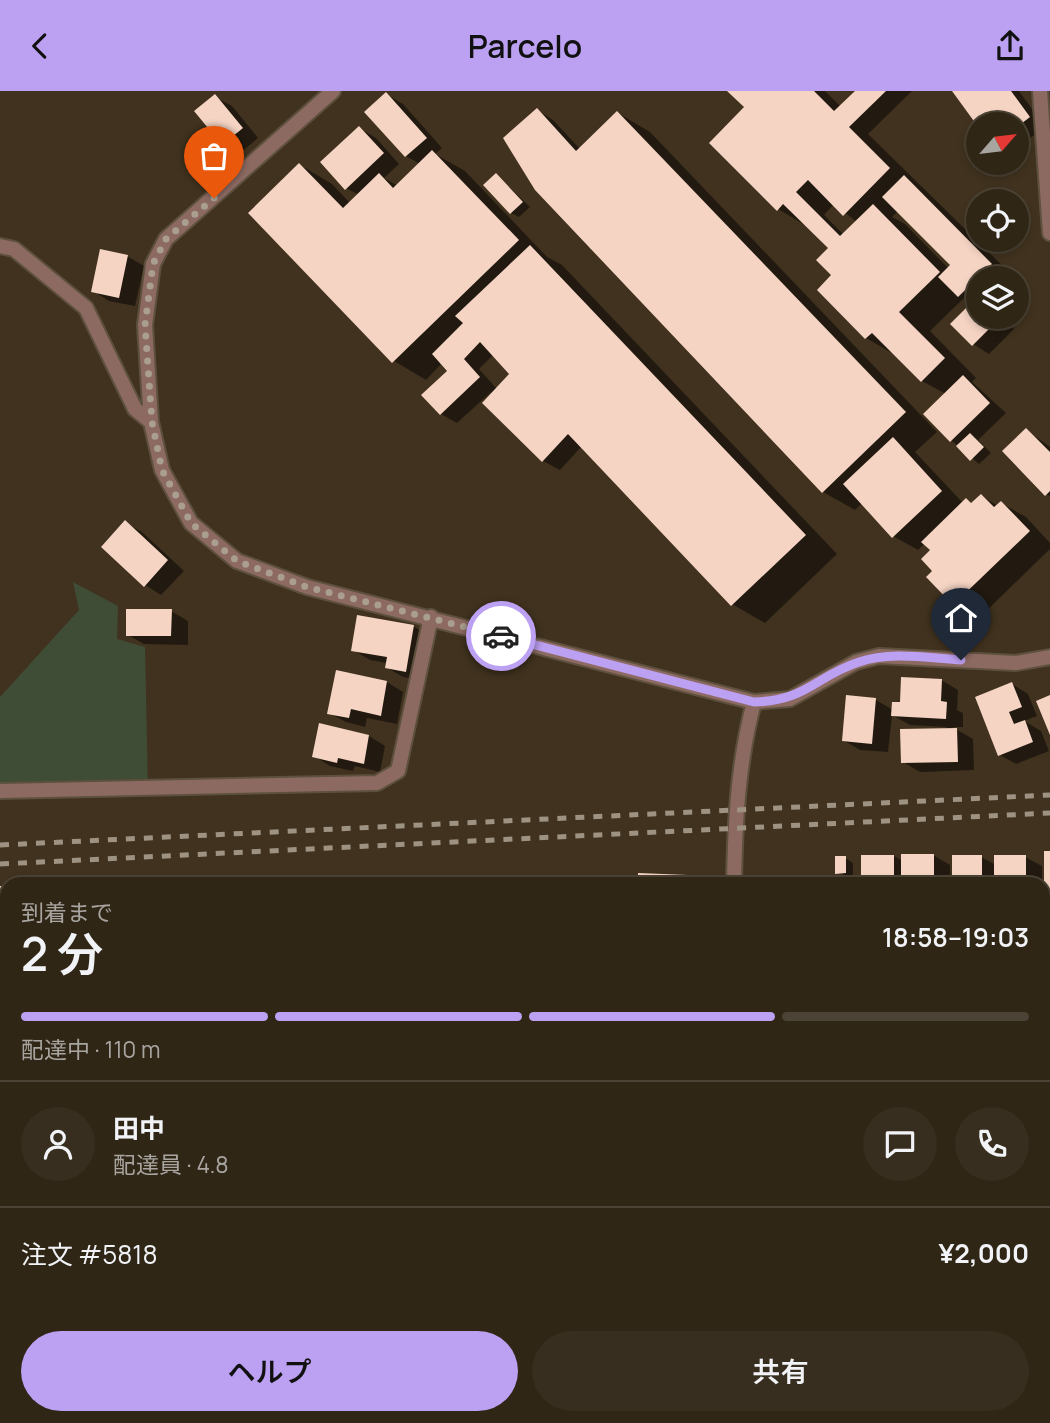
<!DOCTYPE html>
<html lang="ja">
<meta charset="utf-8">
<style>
:root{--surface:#302616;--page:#382e1f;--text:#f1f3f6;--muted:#a8a5a1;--line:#4b4335;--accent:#bca0f2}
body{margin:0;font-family:Manrope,"Noto Sans JP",sans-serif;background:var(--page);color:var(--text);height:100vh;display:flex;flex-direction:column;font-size:26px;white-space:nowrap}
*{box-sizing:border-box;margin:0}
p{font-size:23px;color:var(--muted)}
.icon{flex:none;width:38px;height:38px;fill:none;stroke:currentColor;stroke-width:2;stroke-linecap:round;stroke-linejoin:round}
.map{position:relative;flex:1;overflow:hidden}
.sheet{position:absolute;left:0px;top:786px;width:1050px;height:548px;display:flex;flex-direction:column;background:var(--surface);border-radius:21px 21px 0 0;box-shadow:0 4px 10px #0003,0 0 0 2px var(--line)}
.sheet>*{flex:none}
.needle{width:46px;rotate:62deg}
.fabs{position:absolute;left:966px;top:21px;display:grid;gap:14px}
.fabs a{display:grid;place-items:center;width:63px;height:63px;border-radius:50%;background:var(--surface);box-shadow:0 4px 10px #0003,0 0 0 2px var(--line);font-size:35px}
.pin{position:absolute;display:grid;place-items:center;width:60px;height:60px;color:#fff;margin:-72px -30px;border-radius:50% 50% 50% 0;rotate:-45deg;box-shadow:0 0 7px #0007}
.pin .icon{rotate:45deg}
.courier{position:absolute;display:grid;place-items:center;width:70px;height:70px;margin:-35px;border:5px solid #bca0f2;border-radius:50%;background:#fff;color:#222;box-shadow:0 2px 9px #0007}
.overview em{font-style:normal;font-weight:600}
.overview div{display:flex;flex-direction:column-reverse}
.overview{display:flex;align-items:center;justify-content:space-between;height:119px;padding:0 21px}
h1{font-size:46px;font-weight:600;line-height:52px}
.bar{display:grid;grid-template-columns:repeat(4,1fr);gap:10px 7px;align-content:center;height:84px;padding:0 21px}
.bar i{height:9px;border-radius:5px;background:var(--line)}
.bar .selected{background:var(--accent)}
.bar p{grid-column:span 4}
.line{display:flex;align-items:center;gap:18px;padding:0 21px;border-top:2px solid var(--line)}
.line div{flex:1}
.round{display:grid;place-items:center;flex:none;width:74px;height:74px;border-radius:37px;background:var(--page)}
.primary-button{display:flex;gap:14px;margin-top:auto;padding:14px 21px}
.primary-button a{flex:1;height:80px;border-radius:42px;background:var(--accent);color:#111;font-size:28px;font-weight:600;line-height:80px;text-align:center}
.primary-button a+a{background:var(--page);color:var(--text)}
header{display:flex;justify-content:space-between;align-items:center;height:91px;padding:0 21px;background:var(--accent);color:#111;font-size:32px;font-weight:600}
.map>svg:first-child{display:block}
.industrial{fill:#3d3a4b}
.green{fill:#3f4d36}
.shadow{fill:#0007;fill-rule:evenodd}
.building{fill:#f5d4c4}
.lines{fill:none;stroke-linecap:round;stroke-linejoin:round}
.lane-casing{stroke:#5d503d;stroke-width:18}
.street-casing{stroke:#5d503d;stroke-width:18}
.highway-casing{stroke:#5d503d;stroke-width:24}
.lane{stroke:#8c6a62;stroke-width:14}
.street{stroke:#8c6a62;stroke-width:14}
.highway{stroke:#f9b6a6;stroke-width:21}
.rail{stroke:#9e9383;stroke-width:5;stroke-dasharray:9 9;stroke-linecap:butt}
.done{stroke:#a99e8f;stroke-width:7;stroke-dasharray:0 12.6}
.route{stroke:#bca0f2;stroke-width:9}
</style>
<header><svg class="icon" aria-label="back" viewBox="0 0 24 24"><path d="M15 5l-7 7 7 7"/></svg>Parcelo<svg class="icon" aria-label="share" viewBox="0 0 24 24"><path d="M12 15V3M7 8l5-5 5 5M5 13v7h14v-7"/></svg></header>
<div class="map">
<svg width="1050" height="1332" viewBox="0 0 1050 1332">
<rect width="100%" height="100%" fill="#40321e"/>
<!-- industrial -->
<path class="industrial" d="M 0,1164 L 7,1164 L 7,1326 L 1043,1326 L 1043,1247 L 1050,1248 L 1050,1332 L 0,1332 Z"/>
<!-- green -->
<path class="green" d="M 73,491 L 118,515 L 117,548 L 145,556 L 148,699 L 0,700 L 0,606 L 79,519 Z"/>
<!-- shadow -->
<path class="shadow" d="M 730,0 L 825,0 L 841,16 L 858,0 L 912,0 L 868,43 L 1015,187 L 978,187 L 978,226 L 1003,226 L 1014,238 L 989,263 L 973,253 L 973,213 L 963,208 L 930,240 L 976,287 L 972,291 L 1006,322 L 978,349 L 991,362 L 979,373 L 951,349 L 946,303 L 922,290 L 897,265 L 866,247 L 819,199 L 833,184 L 831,157 L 810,137 L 778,118 L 746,16 ZM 834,113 L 857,131 L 844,144 L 824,124 ZM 898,120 L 952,174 L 949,178 L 905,133 L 892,126 Z
M 954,0 L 1019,0 L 1045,36 L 1017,57 L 1017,33 L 979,33 Z
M 386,3 L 403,13 L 442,57 L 435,63 L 465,80 L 547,166 L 562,174 L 837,463 L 765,532 L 732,513 L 582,355 L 560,379 L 543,370 L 491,301 L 457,332 L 441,323 L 449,280 L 442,272 L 426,289 L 394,270 L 300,74 L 332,93 L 350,112 L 359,104 L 346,97 L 359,37 L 376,47 L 399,73 L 384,87 L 398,95 L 420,73 L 406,65 ZM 494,263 L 519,291 L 497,298 L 479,278 Z
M 215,6 L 232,15 L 258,47 L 239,63 L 223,53 Z
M 537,19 L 553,29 L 580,58 L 618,22 L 650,41 L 937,341 L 915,361 L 963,412 L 973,413 L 982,405 L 998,415 L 1001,412 L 1026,426 L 1050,452 L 1050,458 L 979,527 L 955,512 L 934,480 L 932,459 L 925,452 L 918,459 L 893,445 L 862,412 L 855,419 L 823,401 Z
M 496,84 L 530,116 L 519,126 L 511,122 Z
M 127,165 L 144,175 L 135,215 L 109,210 L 93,200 Z
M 1026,339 L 1050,356 L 1050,405 L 1046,403 Z
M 125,432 L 142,441 L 184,480 L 161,504 L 145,494 Z
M 171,520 L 188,530 L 188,554 L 144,553 L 128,544 Z
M 413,535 L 429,545 L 422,589 L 403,586 L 386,576 L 387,572 L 370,569 L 353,559 Z
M 337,581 L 387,591 L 403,601 L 397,633 L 367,627 L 365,636 L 346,631 L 329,622 Z
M 941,589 L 958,599 L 957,619 L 963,622 L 963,636 L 952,636 L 973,648 L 974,679 L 920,681 L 903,671 L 947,636 L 910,634 L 892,624 L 888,661 L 860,659 L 843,649 L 848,606 L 876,609 L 893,619 Z
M 1012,593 L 1028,603 L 1037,625 L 1024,630 L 1041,640 L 1049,660 L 1016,673 L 1000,664 Z
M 369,645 L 385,655 L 380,681 L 355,675 L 353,680 L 330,675 L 314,665 Z
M 933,764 L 950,774 L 950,793 L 862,793 L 894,765 L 903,770 Z
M 981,766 L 996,774 L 1025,766 L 1042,775 L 1042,793 L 954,793 Z
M 845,767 L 853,772 L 853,786 L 837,782 Z
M 687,785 L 700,793 L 640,793 Z
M 0,797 L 7,799 L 7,845 L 0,845 Z
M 0,931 L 7,931 L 7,960 L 0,956 Z
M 22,1326 L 67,1326 L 68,1332 L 22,1332 Z
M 164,1326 L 254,1326 L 254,1332 L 164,1332 Z
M 333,1326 L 492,1326 L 494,1332 L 334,1332 Z
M 870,1326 L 975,1326 L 975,1332 L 830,1332 L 870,1331 Z"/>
<!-- building -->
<path class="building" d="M 727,0 L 814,0 L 834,20 L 855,0 L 886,0 L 849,36 L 890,77 L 843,125 L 808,89 L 796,101 L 840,145 L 873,113 L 940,181 L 899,221 L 945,267 L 921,291 L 872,242 L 865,248 L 817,199 L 831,184 L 816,169 L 828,157 L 783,113 L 777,120 L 709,52 L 744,16 Z
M 952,0 L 1011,0 L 1030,26 L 1017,36 L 976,33 Z
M 386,1 L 427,47 L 405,66 L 364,21 Z
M 215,3 L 243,37 L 222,54 L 194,20 Z
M 537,17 L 576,60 L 617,20 L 906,321 L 822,402 L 535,99 L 503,47 Z
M 359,35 L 384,62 L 345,99 L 320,71 Z
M 432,59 L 519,149 L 392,272 L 248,122 L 299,72 L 343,117 L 379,82 L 393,97 Z
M 496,82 L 523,111 L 510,123 L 483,94 Z
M 904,84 L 992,173 L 958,206 L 938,186 L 950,174 L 882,106 Z
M 530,154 L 806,444 L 731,515 L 568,343 L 542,371 L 482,312 L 509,283 L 480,251 L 464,268 L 480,286 L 440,324 L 421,304 L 447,280 L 432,263 L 463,232 L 455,225 Z
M 100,158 L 128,164 L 119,207 L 91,201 Z
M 978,205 L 978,226 L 999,228 L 972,255 L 950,233 Z
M 963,284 L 990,312 L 950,351 L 923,323 Z
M 1026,337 L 1050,361 L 1050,400 L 1045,405 L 1002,360 Z
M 970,342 L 984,356 L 970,370 L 956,355 Z
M 893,346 L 942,400 L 892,447 L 843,393 Z
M 981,403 L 994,416 L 1001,410 L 1030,440 L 953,514 L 926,486 L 932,480 L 921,468 L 930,459 L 921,451 L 966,407 L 971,412 Z
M 125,429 L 168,469 L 144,496 L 101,456 Z
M 126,518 L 172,518 L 171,545 L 126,545 Z
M 357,524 L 414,534 L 406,581 L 385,577 L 387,566 L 351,560 Z
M 336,579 L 387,590 L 381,625 L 351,618 L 349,627 L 327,623 Z
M 901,586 L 942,588 L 941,610 L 947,611 L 946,628 L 891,625 L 892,611 L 900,611 Z
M 1012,591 L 1022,616 L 1009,621 L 1014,633 L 1025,629 L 1033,651 L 998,665 L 975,606 Z
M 846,604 L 876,607 L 872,653 L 842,650 Z
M 1050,604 L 1050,644 L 1036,610 Z
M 319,632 L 369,644 L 364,673 L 338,667 L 337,672 L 312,666 Z
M 957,637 L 958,671 L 901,672 L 900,638 Z
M 1044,760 L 1050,760 L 1050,800 L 1044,800 Z
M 901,763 L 934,763 L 934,793 L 901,793 Z
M 861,764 L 894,764 L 894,793 L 861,793 Z
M 952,764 L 982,764 L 982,793 L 952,793 Z
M 994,764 L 1026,764 L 1026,793 L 994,793 Z
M 835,765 L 846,765 L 846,782 L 835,783 Z
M 638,782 L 688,784 L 688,793 L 638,793 Z
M 0,795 L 4,795 L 5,831 L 0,831 Z
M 0,929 L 7,929 L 7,947 L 0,947 Z
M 21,1326 L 52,1326 L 52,1332 L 21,1332 Z
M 162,1326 L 230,1326 L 230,1332 L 162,1332 Z
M 332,1326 L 463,1326 L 463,1332 L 332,1332 Z
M 868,1326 L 959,1326 L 969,1328 L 969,1332 L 828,1332 L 828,1329 L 868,1329 Z"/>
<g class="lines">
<defs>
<path id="lane" d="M 0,1234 L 7,1234
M 259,1326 L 259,1332
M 1010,1332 L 1010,1326"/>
<path id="street" d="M 333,0 L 166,148 L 153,173 L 145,234 L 151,331 L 162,379 L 191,432 L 237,470 L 307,496 L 754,611 L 790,608 L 856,571 L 879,565 L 1016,572 L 1050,566
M 1040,0 L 1050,142
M 0,155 L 14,158 L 86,217 L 135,318 L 151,331
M 0,700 L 377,692 L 398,680 L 431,526
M 734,793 C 735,731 738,671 754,611
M 1043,866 L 1050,865
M 1043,1001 L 1050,1001"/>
<path id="highway" d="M 0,1020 L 7,1020
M 1043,1215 L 1050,1215"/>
</defs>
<!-- lane casing -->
<use href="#lane" class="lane-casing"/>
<!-- street casing -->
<use href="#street" class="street-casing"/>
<!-- highway casing -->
<use href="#highway" class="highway-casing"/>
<!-- lane -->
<use href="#lane" class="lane"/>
<!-- street -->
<use href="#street" class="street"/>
<!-- highway -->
<use href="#highway" class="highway"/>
<!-- rail -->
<path class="rail" d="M 0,754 L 1050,704
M 0,773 L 1050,722"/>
</g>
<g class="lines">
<!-- done -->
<path class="done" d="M 214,107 L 166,148 L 153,173 L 145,234 L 152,331 L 162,379 L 191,432 L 237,470 L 307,496 L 501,545"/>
<!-- route -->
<path class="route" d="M 501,545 L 754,611 C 806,610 816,585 859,571 C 890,560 928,567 961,569"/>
</g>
</svg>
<div class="fabs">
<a><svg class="needle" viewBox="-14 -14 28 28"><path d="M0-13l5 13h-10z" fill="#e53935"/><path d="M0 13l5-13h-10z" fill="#a8a5a1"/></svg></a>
<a><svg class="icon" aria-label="locate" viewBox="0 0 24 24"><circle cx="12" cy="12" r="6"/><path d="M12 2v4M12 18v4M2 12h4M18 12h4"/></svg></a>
<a><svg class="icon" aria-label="layers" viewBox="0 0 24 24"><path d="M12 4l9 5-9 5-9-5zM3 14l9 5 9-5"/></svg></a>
</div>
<div class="pin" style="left:214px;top:107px;background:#ea580c"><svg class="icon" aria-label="bag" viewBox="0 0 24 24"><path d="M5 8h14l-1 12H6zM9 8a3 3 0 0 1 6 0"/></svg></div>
<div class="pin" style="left:961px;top:569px;background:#1f2937"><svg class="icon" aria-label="home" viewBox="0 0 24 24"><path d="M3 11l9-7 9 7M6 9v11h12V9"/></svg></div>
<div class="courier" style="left:501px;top:545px"><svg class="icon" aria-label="car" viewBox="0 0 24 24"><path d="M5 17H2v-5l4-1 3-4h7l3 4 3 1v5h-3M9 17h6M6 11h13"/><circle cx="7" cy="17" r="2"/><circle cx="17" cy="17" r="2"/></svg></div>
<section class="sheet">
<div class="overview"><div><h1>2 分</h1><p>到着まで</p></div><em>18:58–19:03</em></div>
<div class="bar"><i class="selected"></i><i class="selected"></i><i class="selected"></i><i></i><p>配達中 · 110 m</p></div>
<div class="line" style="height:126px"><a class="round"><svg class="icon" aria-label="person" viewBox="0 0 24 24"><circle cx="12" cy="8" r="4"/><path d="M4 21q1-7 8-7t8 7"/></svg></a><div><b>田中</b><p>配達員 · 4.8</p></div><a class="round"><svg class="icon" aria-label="chat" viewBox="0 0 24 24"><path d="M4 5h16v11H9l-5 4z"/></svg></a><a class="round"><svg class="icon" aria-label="phone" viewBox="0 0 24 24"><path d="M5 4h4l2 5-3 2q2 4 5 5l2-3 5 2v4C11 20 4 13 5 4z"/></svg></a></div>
<div class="line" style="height:91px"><div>注文 #5818</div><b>¥2,000</b></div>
<div class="primary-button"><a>ヘルプ</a><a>共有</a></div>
</section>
</div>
